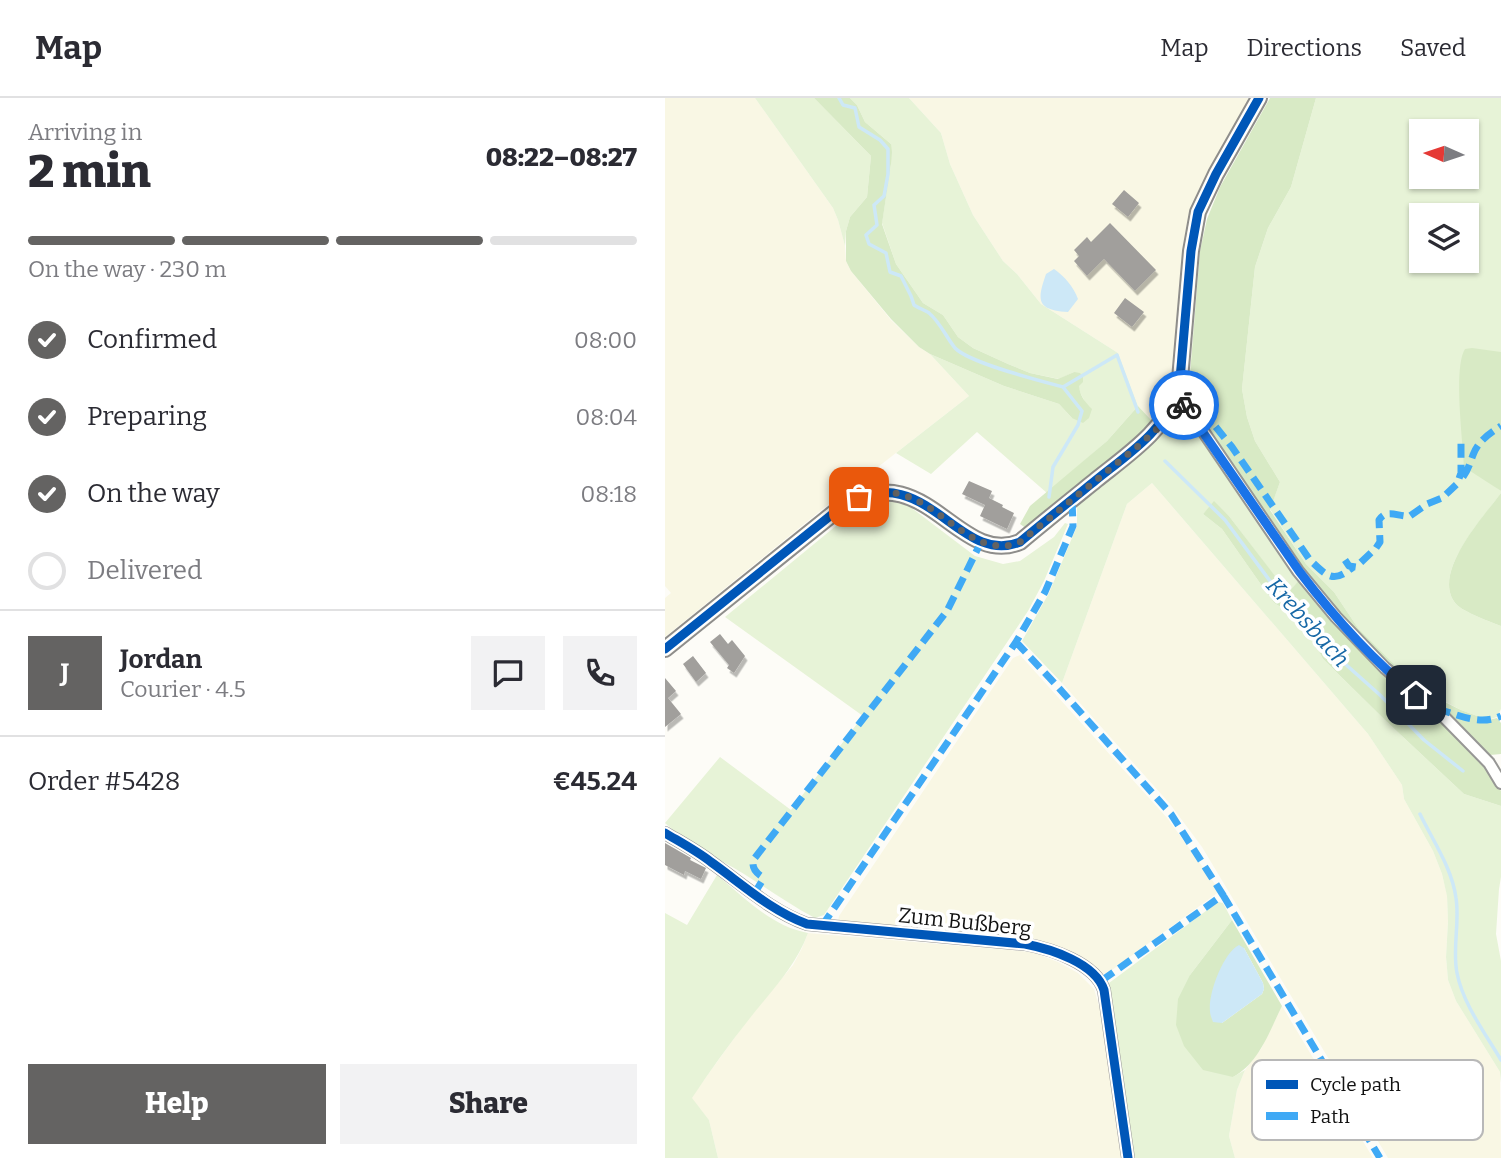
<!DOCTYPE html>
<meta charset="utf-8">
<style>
:root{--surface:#fff;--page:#f2f2f3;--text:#2b2b33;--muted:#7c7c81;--line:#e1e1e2;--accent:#646362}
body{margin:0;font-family:Bitter,serif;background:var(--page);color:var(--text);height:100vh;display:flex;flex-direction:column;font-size:26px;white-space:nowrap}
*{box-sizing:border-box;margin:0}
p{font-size:23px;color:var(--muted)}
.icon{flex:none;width:38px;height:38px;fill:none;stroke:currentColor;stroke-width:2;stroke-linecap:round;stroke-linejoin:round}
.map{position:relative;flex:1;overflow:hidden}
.panel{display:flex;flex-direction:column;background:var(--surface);width:665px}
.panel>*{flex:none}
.needle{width:46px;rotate:273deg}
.buttons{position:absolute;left:744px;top:21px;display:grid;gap:14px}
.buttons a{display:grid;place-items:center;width:70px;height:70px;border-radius:0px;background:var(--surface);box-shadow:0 2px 5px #0004;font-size:35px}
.pin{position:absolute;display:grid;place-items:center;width:60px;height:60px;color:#fff;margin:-30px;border-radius:14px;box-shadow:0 4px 10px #0006}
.courier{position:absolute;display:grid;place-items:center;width:70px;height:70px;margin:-35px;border:5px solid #1a73e8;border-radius:50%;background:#fff;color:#222;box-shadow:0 2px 9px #0007}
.head em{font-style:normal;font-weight:800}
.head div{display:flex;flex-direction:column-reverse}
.head{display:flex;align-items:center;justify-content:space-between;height:119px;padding:0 28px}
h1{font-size:46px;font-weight:800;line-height:52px}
.bar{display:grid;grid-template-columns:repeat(4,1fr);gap:10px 7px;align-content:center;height:84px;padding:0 28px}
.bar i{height:9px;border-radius:5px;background:var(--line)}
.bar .active{background:var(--accent)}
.bar p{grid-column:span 4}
.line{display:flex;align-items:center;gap:18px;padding:0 28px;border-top:2px solid var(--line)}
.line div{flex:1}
.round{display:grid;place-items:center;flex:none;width:74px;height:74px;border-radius:0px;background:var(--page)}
ol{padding:0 28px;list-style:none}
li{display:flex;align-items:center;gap:21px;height:77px}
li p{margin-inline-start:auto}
li .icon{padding:7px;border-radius:50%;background:var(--accent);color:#fff;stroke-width:4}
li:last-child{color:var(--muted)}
li i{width:38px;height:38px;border:4px solid var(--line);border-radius:50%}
.button{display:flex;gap:14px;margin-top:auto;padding:14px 28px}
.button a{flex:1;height:80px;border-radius:0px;background:var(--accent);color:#fff;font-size:28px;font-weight:800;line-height:80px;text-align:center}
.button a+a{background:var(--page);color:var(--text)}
header{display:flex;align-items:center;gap:42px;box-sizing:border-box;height:98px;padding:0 35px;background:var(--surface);border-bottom:2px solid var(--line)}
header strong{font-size:33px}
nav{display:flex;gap:38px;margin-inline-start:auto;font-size:24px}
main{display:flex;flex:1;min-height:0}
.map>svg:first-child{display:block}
.farmland{fill:#f9f7e4}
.green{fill:#e7f3d7;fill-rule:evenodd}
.forest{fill:#d8eac5;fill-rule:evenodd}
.water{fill:#cde8f7}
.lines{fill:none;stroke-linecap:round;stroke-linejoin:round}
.stream{stroke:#cde8f7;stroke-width:3.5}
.building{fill:#a19f9c;filter:url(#shadow)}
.street-casing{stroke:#979795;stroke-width:14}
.secondary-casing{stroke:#8e8d8b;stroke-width:18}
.street{stroke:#fffffe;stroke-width:10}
.secondary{stroke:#f6f4eb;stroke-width:14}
.quiet{stroke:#3fa9f5;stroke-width:7;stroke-dasharray:14 7;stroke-linecap:butt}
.cycleway-casing{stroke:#fff;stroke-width:13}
.cycleway{stroke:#0057b8;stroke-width:9}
.done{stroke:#646362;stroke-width:7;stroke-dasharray:0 12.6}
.route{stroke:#1a73e8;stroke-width:9}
.labels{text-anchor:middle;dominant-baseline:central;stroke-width:7;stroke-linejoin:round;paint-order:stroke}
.street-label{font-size:21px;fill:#111;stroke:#fff}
.water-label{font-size:23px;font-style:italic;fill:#1768a6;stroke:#fff}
.key{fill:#fff;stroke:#b8b8b8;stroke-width:2}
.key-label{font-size:19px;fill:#111}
</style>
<header>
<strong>Map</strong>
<nav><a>Map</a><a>Directions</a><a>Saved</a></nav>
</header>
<main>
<section class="panel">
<div class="head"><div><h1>2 min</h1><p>Arriving in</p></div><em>08:22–08:27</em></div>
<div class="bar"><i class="active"></i><i class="active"></i><i class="active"></i><i></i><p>On the way · 230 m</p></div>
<ol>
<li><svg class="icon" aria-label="check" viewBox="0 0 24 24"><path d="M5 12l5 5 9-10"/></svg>Confirmed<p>08:00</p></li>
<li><svg class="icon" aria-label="check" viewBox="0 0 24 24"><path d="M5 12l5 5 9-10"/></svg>Preparing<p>08:04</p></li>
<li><svg class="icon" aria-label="check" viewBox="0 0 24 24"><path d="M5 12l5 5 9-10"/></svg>On the way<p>08:18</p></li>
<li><i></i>Delivered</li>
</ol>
<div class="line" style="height:126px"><b class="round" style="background:var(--accent);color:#fff">J</b><div><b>Jordan</b><p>Courier · 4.5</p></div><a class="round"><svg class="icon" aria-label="chat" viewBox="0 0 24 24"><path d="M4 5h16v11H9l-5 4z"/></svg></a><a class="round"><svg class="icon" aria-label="phone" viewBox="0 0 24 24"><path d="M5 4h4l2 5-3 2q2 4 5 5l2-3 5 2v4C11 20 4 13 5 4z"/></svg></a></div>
<div class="line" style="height:91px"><div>Order #5428</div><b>€45.24</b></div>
<div class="button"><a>Help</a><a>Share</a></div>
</section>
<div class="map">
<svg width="836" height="1060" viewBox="0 0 836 1060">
<defs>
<filter id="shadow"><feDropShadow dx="2.5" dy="4.5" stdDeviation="0" flood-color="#0004"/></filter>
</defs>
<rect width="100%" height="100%" fill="#fdfcf7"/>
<!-- farmland -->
<path class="farmland" d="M 0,0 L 90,0 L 168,110 L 173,122 L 180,148 L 181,163 L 186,173 L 226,222 L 254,249 L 265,256 L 304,298 L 195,383 L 176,396 L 0,539 L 0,500 L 6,495 L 0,488 Z
M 244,0 L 583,0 L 582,8 L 531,98 L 523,123 L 518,146 L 507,289 L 499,310 L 488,324 L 473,308 L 453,255 L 376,206 L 352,176 L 338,163 L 308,117 L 285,66 L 276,35 Z
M 487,385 L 703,636 L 737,687 L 739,701 L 768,753 L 777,776 L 782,797 L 783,822 L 781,859 L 783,882 L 791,903 L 835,974 L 836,1060 L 723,1060 L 537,749 L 505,706 L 397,585 L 462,406 Z
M 355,557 L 503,721 L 555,793 L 443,875 L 438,876 L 430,874 L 410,858 L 178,825 L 173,823 L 174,818 L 348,560 Z
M 143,835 L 367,854 L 393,864 L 413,875 L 429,891 L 437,918 L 458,1060 L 53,1060 L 44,1022 L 26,1000 L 83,921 L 128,867 L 137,850 Z
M 617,908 L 708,1060 L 570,1060 L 564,1038 L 572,992 L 580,972 L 596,951 Z"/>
<!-- green -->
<path class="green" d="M 90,0 L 149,0 L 206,58 L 202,99 L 185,119 L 181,133 L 180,148 L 173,122 L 168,110 Z
M 185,0 L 244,0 L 276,35 L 285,66 L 308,117 L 338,163 L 352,176 L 376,206 L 453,255 L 473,308 L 442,343 L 382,395 L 312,334 L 266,376 L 231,355 L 304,298 L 265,256 L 339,288 L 394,306 L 407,320 L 420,304 L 415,294 L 409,274 L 394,281 L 365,275 L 343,266 L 308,250 L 293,239 L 278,217 L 258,205 L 231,166 L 217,125 L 226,66 L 226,46 L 200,24 L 192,7 Z
M 651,0 L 836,0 L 836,372 L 810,374 L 836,393 L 836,395 C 819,419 765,476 791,506 C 798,514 826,524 836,528 L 836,611 L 832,619 L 823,622 L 796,612 L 766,596 L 730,567 L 693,530 L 669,494 L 641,466 L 605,411 L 615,384 L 590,343 L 582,319 L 577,291 L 590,169 L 603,130 L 626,89 ZM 756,33 L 802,33 L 802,79 L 756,79 ZM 756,117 L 802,117 L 802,163 L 756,163 Z
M 516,312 L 635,481 L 623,496 L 564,418 L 549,404 L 538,416 L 557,431 L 609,505 L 636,521 L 658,561 L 722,624 L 799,696 L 836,708 L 836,779 L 834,791 L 831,836 L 836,863 L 836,985 L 835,974 L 791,903 L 783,882 L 781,859 L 783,823 L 782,798 L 777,776 L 768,753 L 739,701 L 737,687 L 703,636 L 487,385 L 462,406 L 397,585 L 357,543 L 384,495 L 412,428 L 412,402 L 500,332 Z
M 218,403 L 230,404 L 244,408 L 310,458 L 338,466 L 355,463 L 389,439 L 400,425 L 403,426 L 379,483 L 363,513 L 159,817 L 150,820 C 125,807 103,791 79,776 C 53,760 22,746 0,725 L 55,659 L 126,712 L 198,618 L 60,519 L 194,409 L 204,405 Z
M 52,777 C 79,799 107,829 143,835 C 131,868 107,892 85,920 C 64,946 45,973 27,1000 L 44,1022 L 53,1060 L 0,1060 L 0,815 L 22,827 Z
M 553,804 L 558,805 L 567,822 L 525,877 L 568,979 L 580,972 L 572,992 L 564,1038 L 570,1060 L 467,1060 L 443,891 L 444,885 Z"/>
<!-- forest -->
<path class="forest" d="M 149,0 L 185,0 L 192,7 L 200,24 L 226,46 L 227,54 L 226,66 L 217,126 L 231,166 L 258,205 L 278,217 L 293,239 L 308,250 L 343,266 L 365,275 L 393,281 L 409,274 L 415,275 L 418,279 L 418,284 L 414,288 C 415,298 420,304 427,311 L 424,320 L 418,325 L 407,320 L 394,306 L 339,288 L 265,256 L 254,249 L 226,221 L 186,173 L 181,163 L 181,133 L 185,119 L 202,99 L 206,58 Z
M 605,0 L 651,0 L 626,89 L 603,130 L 590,169 L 577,291 L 582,319 L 590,343 L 615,384 L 605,412 L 641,466 L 669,494 L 693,530 L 730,567 L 766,597 L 796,612 L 823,622 L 832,620 L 836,625 L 836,656 L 825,657 L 816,654 L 732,579 L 652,493 L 526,308 L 524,288 L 535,153 L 542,121 L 555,89 Z
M 807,250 L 836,254 L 836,393 L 799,369 C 798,344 788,270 800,251 Z
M 473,308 L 488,324 L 362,431 L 355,426 L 365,408 L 442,343 Z
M 836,395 L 836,528 C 826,524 798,514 791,506 C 765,476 819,418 836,395 Z
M 549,403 L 564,418 L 623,495 L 635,481 L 819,665 L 836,693 L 836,708 L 799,696 L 722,624 L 658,561 L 636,521 L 609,505 L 557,431 L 538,416 Z
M 567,822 L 617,908 C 604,934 594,965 568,979 L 538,972 L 519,948 L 511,927 L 513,901 L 525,877 ZM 579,850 L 598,885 L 599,891 L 597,896 L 557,925 Z"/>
<!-- water -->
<path class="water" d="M 389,171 C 400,179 408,188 413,201 L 403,214 C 371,212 372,202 381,176 Z
M 574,847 L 579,850 L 598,885 L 599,891 L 597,896 L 557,925 L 548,924 C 547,921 545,917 545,913 C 543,896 558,855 574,847 Z"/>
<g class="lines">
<!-- stream -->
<path class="stream" d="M 174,0 L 178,7 L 190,10 L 194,29 L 215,42 L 223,51 L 223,76 L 219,98 L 209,107 L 212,127 L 201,137 L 204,146 L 221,155 L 225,174 L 236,178 L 246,198 L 249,207 C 253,210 260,212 264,215 C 275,224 281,239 290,250 C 304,265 376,283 398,289 L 452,257 L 473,314
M 500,363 L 560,422 L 616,498 L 642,518 L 660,548 L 715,597 L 759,642 L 798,673
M 384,399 L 388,369 L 413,327 L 417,313 L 398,289
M 755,716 C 768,743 787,770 791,800 C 795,825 787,851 792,875 C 798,906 820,935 836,962"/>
</g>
<!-- building -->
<path class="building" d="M 459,92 L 474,105 L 463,119 L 447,106 Z
M 445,125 L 491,172 L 470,193 L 439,161 L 422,178 L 409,163 L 414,158 L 409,152 L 422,139 L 426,144 Z
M 460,200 L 479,214 L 467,229 L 449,215 Z
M 304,383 L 327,393 L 324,400 L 338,407 L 337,409 L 349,415 L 342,431 L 315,418 L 320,407 L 297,396 Z
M 55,536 L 63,546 L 67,542 L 80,558 L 69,575 L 62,570 L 64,567 L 45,544 Z
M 28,558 L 41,575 L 31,584 L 18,566 Z
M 0,580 L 11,593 L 3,600 L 16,616 L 0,629 Z
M 0,745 L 26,760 L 25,762 L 41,770 L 36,781 L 20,773 L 19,777 L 0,767 Z"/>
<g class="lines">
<defs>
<path id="street" d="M 511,303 L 521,308 L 633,473 L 671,519 L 720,570 L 779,619 L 824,665 L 836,685
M 0,735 C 15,744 32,753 46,764 C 77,786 106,813 142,826 L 360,846 C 386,851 430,865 439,892 L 463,1060"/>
<path id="secondary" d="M 0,551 L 175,410 C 260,354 292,470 355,444 C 380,423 405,403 431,382 C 462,357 499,333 514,293 L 526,153 L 533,114 L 551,76 L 594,0"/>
</defs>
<!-- street casing -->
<use href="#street" class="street-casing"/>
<!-- secondary casing -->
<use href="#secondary" class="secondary-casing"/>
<!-- street -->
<use href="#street" class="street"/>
<!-- secondary -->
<use href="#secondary" class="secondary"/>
<!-- quiet -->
<path class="quiet" d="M 521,308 L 527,304 L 533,307 L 567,349 L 645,462 C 662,478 668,486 688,469
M 798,379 C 803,372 805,365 808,357 C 813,343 824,336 836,328
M 680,462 L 684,468 L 691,469 L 711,450 L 715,444 L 714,422 C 722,410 733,419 745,418 L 762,406 L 777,400 L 792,386 L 796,375 L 796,339
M 351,544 L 393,589 L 506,716 L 558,797 L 436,883
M 772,614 L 775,612 L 779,613 C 799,619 816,627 836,618
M 89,796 L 97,783 L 96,778 C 90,774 86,768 89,761 L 282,513 L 316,444
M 558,797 L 715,1060
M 160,829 L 161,822 L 351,544 L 380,494 L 408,428 L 407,402"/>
<defs>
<path id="cycleway" d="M 0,551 L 175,410 C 260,354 292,470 355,444 C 380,423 405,403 431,382 C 462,357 499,333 514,293 L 526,153 L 533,114 L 551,76 L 594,0
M 0,735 C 15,744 32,753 46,764 C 77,786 106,813 142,826 L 360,846 C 386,851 430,865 439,892 L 463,1060"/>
</defs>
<!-- cycleway casing -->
<use href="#cycleway" class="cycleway-casing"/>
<!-- cycleway -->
<use href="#cycleway" class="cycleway"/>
</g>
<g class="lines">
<!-- done -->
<path class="done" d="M 194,399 C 209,395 222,392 238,397 C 277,407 311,463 355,444 L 472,349 L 492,331 L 511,303 L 519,307"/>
<!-- route -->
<path class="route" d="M 519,307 L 634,473 C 668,518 707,562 751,597"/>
</g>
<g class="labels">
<!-- street labels -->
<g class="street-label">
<text transform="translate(300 824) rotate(6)">Zum Bußberg</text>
</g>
<!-- water labels -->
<g class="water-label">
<text transform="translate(643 524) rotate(48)">Krebsbach</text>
</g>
</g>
<!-- legend -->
<rect x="587" y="962" width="231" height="80" rx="10" class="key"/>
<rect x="601" y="982" width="32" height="9" fill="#0057b8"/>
<rect x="601" y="1014" width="32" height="8" fill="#3fa9f5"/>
<g class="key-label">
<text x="645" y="993">Cycle path</text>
<text x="645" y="1025">Path</text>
</g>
</svg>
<div class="buttons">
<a><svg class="needle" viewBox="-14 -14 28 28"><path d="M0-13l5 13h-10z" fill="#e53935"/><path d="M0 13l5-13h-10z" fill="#7c7c81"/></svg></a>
<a><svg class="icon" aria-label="layers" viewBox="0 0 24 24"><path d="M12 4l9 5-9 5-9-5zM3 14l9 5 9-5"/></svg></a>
</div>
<div class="pin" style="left:194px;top:399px;background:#ea580c"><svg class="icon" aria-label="bag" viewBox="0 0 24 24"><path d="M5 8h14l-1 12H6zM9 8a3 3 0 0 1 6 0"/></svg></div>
<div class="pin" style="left:751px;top:597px;background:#1f2937"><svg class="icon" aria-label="home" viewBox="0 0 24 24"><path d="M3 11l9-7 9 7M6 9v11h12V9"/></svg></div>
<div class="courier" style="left:519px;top:307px"><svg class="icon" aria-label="bike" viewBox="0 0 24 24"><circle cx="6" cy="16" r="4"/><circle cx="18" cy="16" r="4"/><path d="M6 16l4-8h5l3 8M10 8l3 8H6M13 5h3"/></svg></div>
</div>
</main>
